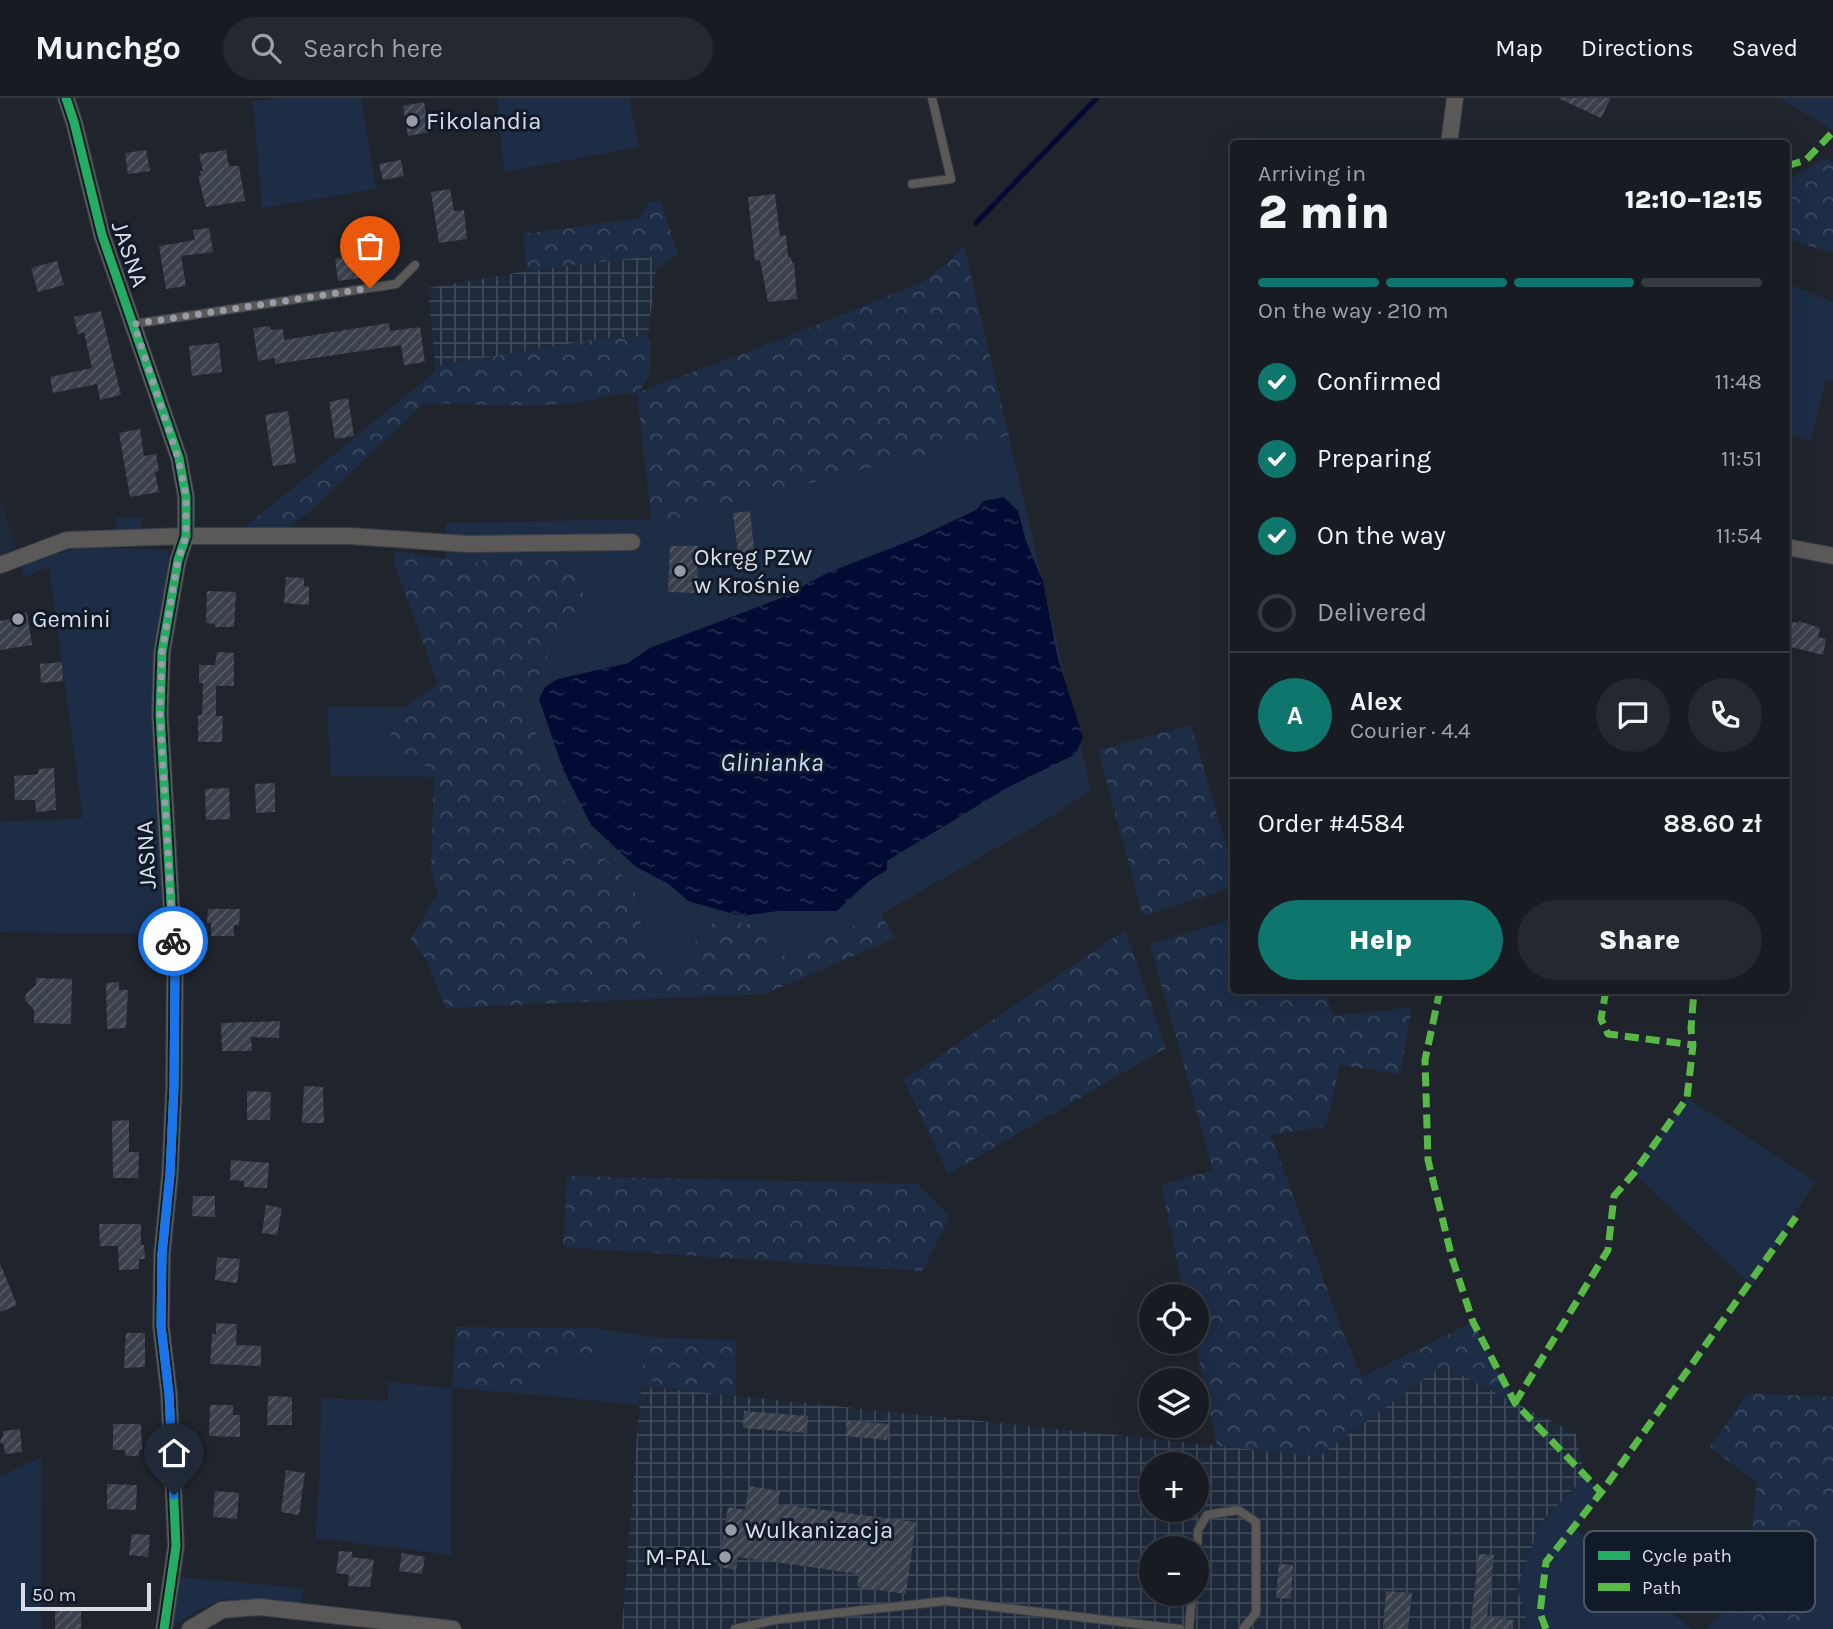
<!DOCTYPE html>
<meta charset="utf-8">
<style>
:root{--surface:#181b21;--page:#25282e;--text:#f1f3f6;--muted:#9fa1a5;--line:#36393f;--accent:#0f766e}
body{margin:0;font-family:Karla,sans-serif;background:var(--page);color:var(--text);height:100vh;display:flex;flex-direction:column;font-size:26px;white-space:nowrap}
*{box-sizing:border-box;margin:0}
p{font-size:23px;color:var(--muted)}
.icon{flex:none;width:38px;height:38px;fill:none;stroke:currentColor;stroke-width:2;stroke-linecap:round;stroke-linejoin:round}
.map{position:relative;flex:1;overflow:hidden}
.sheet{position:absolute;left:1230px;top:42px;width:560px;height:854px;display:flex;flex-direction:column;background:var(--surface);border-radius:7px;box-shadow:0 7px 28px #0002,0 0 0 2px var(--line)}
.sheet>*{flex:none}
.buttons{position:absolute;left:1139px;top:1186px;display:grid;gap:14px}
.buttons a{display:grid;place-items:center;width:70px;height:70px;border-radius:50%;background:var(--surface);box-shadow:0 7px 28px #0002,0 0 0 2px var(--line);font-size:35px}
.scale{position:absolute;left:21px;bottom:18px;width:130px;box-sizing:border-box;padding-left:7px;border:4px solid #d7dde7;border-top:0;font-size:19px;line-height:24px;white-space:nowrap;color:#d7dde7;-webkit-text-stroke:5px #111a28;paint-order:stroke}
.pin{position:absolute;display:grid;place-items:center;width:60px;height:60px;color:#fff;margin:-72px -30px;border-radius:50% 50% 50% 0;rotate:-45deg;box-shadow:0 0 7px #0007}
.pin .icon{rotate:45deg}
.courier{position:absolute;display:grid;place-items:center;width:70px;height:70px;margin:-35px;border:5px solid #1a73e8;border-radius:50%;background:#fff;color:#222;box-shadow:0 2px 9px #0007}
.headline em{font-style:normal;font-weight:800}
.headline div{display:flex;flex-direction:column-reverse}
.headline{display:flex;align-items:center;justify-content:space-between;height:119px;padding:0 28px}
h1{font-size:46px;font-weight:800;line-height:52px}
.bar{display:grid;grid-template-columns:repeat(4,1fr);gap:10px 7px;align-content:center;height:84px;padding:0 28px}
.bar i{height:9px;border-radius:5px;background:var(--line)}
.bar .active{background:var(--accent)}
.bar p{grid-column:span 4}
.line{display:flex;align-items:center;gap:18px;padding:0 28px;border-top:2px solid var(--line)}
.line div{flex:1}
.round{display:grid;place-items:center;flex:none;width:74px;height:74px;border-radius:37px;background:var(--page)}
ol{padding:0 28px;list-style:none}
li{display:flex;align-items:center;gap:21px;height:77px}
li p{margin-inline-start:auto}
li .icon{padding:7px;border-radius:50%;background:var(--accent);color:#fff;stroke-width:4}
li:last-child{color:var(--muted)}
li i{width:38px;height:38px;border:4px solid var(--line);border-radius:50%}
.action{display:flex;gap:14px;margin-top:auto;padding:14px 28px}
.action a{flex:1;height:80px;border-radius:42px;background:var(--accent);color:#fff;font-size:28px;font-weight:800;line-height:80px;text-align:center}
.action a+a{background:var(--page);color:var(--text)}
header{display:flex;align-items:center;gap:42px;box-sizing:border-box;height:98px;padding:0 35px;background:var(--surface);border-bottom:2px solid var(--line)}
header strong{font-size:33px}
nav{display:flex;gap:38px;margin-inline-start:auto;font-size:24px}
.search{width:490px;height:63px;background:var(--page);display:flex;align-items:center;gap:18px;box-sizing:border-box;padding:0 24px;border-radius:38px;color:var(--muted);font-size:26px}
.map>svg:first-child{display:block}
.built{fill:#1e2a3c}
.industrial{fill:url(#industrial-grid);fill-rule:evenodd}
.green{fill:#1d2d46}
.forest{fill:url(#forest-crowns)}
.water{fill:url(#water-ripples)}
.lines{fill:none;stroke-linecap:round;stroke-linejoin:round}
.stream{stroke:#030a33;stroke-width:5}
.building{fill:url(#building-hatch)}
.lane-casing{stroke:#3a3f45;stroke-width:10}
.street-casing{stroke:#3a3f45;stroke-width:18}
.lane{stroke:#5a5958;stroke-width:8}
.street{stroke:#5a5958;stroke-width:16}
.quiet{stroke:#58b947;stroke-width:7;stroke-dasharray:14 7;stroke-linecap:butt}
.cycleway-casing{stroke:#111a28;stroke-width:13}
.cycleway{stroke:#26ab63;stroke-width:9}
.done{stroke:#979ca6;stroke-width:7;stroke-dasharray:0 12.6}
.route{stroke:#1a73e8;stroke-width:9}
.poi-dot{fill:#979ca6;stroke:#111a28;stroke-width:2.5}
.labels{text-anchor:middle;dominant-baseline:central;stroke-width:6;stroke-linejoin:round;paint-order:stroke}
.poi-label{font-size:24px;fill:#d7dde7;stroke:#111a28;text-anchor:start}
.street-label{font-size:24px;fill:#d7dde7;stroke:#111a28}
.water-label{font-size:26px;font-style:italic;fill:#c5d9f8;stroke:#111a28}
.key{fill:#111a28;stroke:#4c5461;stroke-width:2}
.key-label{font-size:19px;fill:#d7dde7}
</style>
<header>
<strong>Munchgo</strong>
<div class="search"><svg class="icon" aria-label="search" viewBox="0 0 24 24"><circle cx="10" cy="10" r="6"/><path d="M15 15l6 6"/></svg>Search here</div>
<nav><a>Map</a><a>Directions</a><a>Saved</a></nav>
</header>
<div class="map">
<svg width="1833" height="1531" viewBox="0 0 1833 1531">
<defs>
<pattern id="industrial-grid" width="8" height="8" patternUnits="userSpaceOnUse" patternTransform="scale(1.75)"><rect width="8" height="8" fill="#1e2a3c"/><path d="M0 4h8M4 0v8" fill="none" stroke="#3e4858"/></pattern>
<pattern id="forest-crowns" width="20" height="18" patternUnits="userSpaceOnUse" patternTransform="scale(1.75)"><rect width="20" height="18" fill="#1d2d46"/><path d="M2 6a3 3 0 1 1 6 0M12 15a3 3 0 1 1 6 0" fill="none" stroke="#3d4b61"/></pattern>
<pattern id="water-ripples" width="26" height="14" patternUnits="userSpaceOnUse" patternTransform="scale(1.75)"><rect width="26" height="14" fill="#030a33"/><path d="M2 4q2-2 4 0t4 0M15 11q2-2 4 0t4 0" fill="none" stroke="#272d51"/></pattern>
<pattern id="building-hatch" width="6" height="6" patternUnits="userSpaceOnUse" patternTransform="scale(1.75)"><rect width="6" height="6" fill="#3a414d"/><path d="M-1 1l2-2M0 6l6-6M5 7l2-2" fill="none" stroke="#565c67"/></pattern>
</defs>
<rect width="100%" height="100%" fill="#20242c"/>
<!-- built -->
<path class="built" d="M 0,400 L 17,452 L 0,458 Z"/>
<!-- industrial -->
<path class="industrial" d="M 651,158 L 656,172 L 648,238 L 598,241 L 435,268 L 428,190 L 527,173 Z
M 1443,1267 L 1576,1336 L 1585,1379 L 1540,1426 L 1518,1490 L 1530,1531 L 622,1531 L 641,1288 L 1319,1358 ZM 1152,1367 L 1197,1367 L 1197,1412 L 1152,1412 ZM 1152,1451 L 1197,1451 L 1197,1496 L 1152,1496 Z"/>
<!-- green -->
<path class="green" d="M 277,0 L 361,0 L 376,91 L 262,110 L 253,3 Z
M 497,0 L 629,0 L 639,49 L 504,74 Z
M 1779,0 L 1833,0 L 1833,32 Z
M 1787,185 L 1833,204 L 1833,283 L 1826,282 L 1811,343 L 1787,336 Z
M 1009,338 L 1091,692 L 1054,717 L 881,816 L 773,862 L 761,828 L 710,826 L 672,871 L 646,862 L 637,797 L 627,782 L 578,736 L 523,607 L 566,520 L 592,511 L 496,459 L 473,465 L 446,461 L 446,425 L 651,421 L 652,427 L 855,373 Z
M 115,420 L 144,420 L 139,431 L 117,432 Z
M 79,449 L 167,452 L 169,459 L 158,531 L 153,588 L 156,679 L 169,837 L 0,834 L 0,724 L 83,720 L 49,469 L 24,479 L 21,468 Z
M 327,608 L 404,609 L 387,646 L 410,661 L 434,672 L 435,679 L 331,678 Z
M 1687,1000 L 1815,1083 L 1752,1188 L 1634,1075 Z
M 595,1230 L 651,1239 L 642,1271 L 657,1289 L 641,1288 L 639,1307 L 515,1295 L 545,1267 L 592,1257 Z
M 388,1284 L 452,1290 L 451,1457 L 315,1440 L 320,1370 L 321,1300 L 387,1303 Z
M 37,1361 L 42,1361 L 41,1531 L 0,1531 L 0,1378 Z
M 1585,1379 L 1601,1394 L 1574,1429 L 1691,1531 L 1530,1531 L 1517,1490 L 1540,1426 Z
M 1833,1416 L 1833,1531 L 1804,1531 L 1822,1418 Z
M 180,1479 L 304,1490 L 301,1507 L 224,1501 L 196,1513 L 173,1529 L 169,1522 Z
M 1745,1492 L 1741,1531 L 1706,1531 Z"/>
<!-- forest -->
<path class="forest" d="M 1825,60 L 1833,64 L 1833,155 L 1787,141 L 1787,82 Z
M 661,103 L 678,156 L 656,172 L 651,158 L 527,173 L 523,136 L 639,120 L 649,104 Z
M 964,148 L 1009,338 L 855,373 L 652,427 L 637,295 C 615,294 595,303 573,305 C 524,310 473,306 424,305 L 317,407 L 284,434 L 244,430 L 435,274 L 435,268 L 598,241 L 648,238 L 651,245 L 650,275 L 639,294 L 792,237 L 922,184 L 946,166 Z
M 394,453 L 473,465 L 496,459 L 565,462 L 592,512 L 566,520 L 524,607 L 578,736 L 627,782 L 637,797 L 646,862 L 672,871 L 710,826 L 734,824 L 761,828 L 773,862 L 881,816 L 895,840 L 765,896 L 446,910 L 426,861 L 410,842 L 438,796 L 431,771 L 434,672 L 410,661 L 386,646 L 404,609 L 438,586 L 394,464 Z
M 1191,627 L 1234,774 L 1234,789 L 1143,818 L 1098,652 Z
M 1234,821 L 1234,892 L 1325,893 L 1333,918 L 1412,909 L 1400,976 L 1340,967 L 1326,1028 L 1271,1037 L 1343,1235 L 1362,1279 L 1473,1224 L 1515,1305 L 1443,1267 L 1319,1358 L 1217,1348 L 1195,1244 L 1197,1244 L 1197,1199 L 1185,1199 L 1161,1087 L 1213,1072 L 1150,846 Z
M 1125,832 L 1166,950 L 948,1076 L 904,982 Z
M 567,1078 L 917,1086 L 950,1119 L 922,1173 L 563,1149 Z
M 456,1229 L 595,1230 L 592,1257 L 545,1267 L 515,1295 L 452,1290 Z
M 651,1239 L 736,1242 L 736,1298 L 657,1289 L 642,1271 Z
M 1748,1295 L 1833,1299 L 1833,1416 L 1822,1418 L 1804,1531 L 1741,1531 L 1757,1385 L 1710,1349 Z"/>
<!-- water -->
<path class="water" d="M 1004,399 L 1018,413 L 1026,443 L 1043,484 L 1058,561 L 1083,639 L 1076,656 L 1005,691 L 887,763 L 887,772 L 869,783 L 837,813 L 778,813 L 741,818 L 688,803 L 669,786 L 636,769 L 591,727 L 563,671 L 539,601 L 545,589 L 558,581 L 628,565 L 650,550 L 781,500 L 827,475 L 917,440 L 976,412 L 984,403 Z"/>
<g class="lines">
<!-- stream -->
<path class="stream" d="M 976,125 L 1097,0"/>
</g>
<!-- building -->
<path class="building" d="M 1558,0 L 1611,0 L 1601,20 Z
M 424,4 L 429,34 L 408,38 L 403,8 Z
M 146,52 L 150,73 L 128,76 L 125,55 Z
M 226,52 L 229,68 L 239,68 L 245,103 L 206,109 L 198,78 L 201,78 L 200,73 L 203,73 L 199,56 Z
M 401,62 L 404,78 L 383,82 L 379,66 Z
M 450,91 L 454,113 L 464,112 L 467,141 L 439,145 L 431,94 Z
M 775,96 L 780,138 L 786,137 L 788,159 L 791,159 L 792,165 L 794,165 L 797,201 L 768,204 L 760,162 L 755,163 L 748,99 Z
M 209,130 L 213,154 L 181,158 L 186,188 L 166,191 L 159,148 L 195,142 L 193,132 Z
M 356,150 L 357,158 L 372,157 L 375,174 L 367,175 L 367,179 L 338,183 L 335,161 L 341,160 L 340,153 Z
M 57,163 L 64,187 L 38,194 L 31,170 Z
M 101,213 L 121,297 L 100,302 L 97,286 L 53,295 L 50,279 L 92,270 L 84,234 L 78,236 L 74,219 Z
M 389,225 L 390,233 L 420,229 L 425,264 L 404,267 L 401,247 L 275,266 L 275,260 L 258,263 L 253,230 L 270,228 L 271,232 L 283,231 L 284,242 Z
M 219,245 L 222,274 L 192,278 L 189,248 Z
M 348,300 L 354,338 L 335,341 L 329,304 Z
M 288,313 L 296,365 L 273,368 L 265,317 Z
M 140,331 L 144,358 L 156,356 L 159,373 L 155,374 L 159,394 L 130,399 L 119,335 Z
M 750,413 L 756,470 L 740,471 L 733,415 Z
M 670,448 L 698,448 L 697,495 L 668,494 Z
M 286,479 L 304,480 L 304,488 L 309,489 L 309,507 L 284,505 Z
M 207,493 L 236,494 L 234,529 L 215,529 L 215,526 L 206,525 Z
M 27,514 L 32,547 L 0,552 L 0,523 L 11,521 L 11,516 Z
M 1787,523 L 1798,525 L 1799,523 L 1820,530 L 1818,539 L 1826,541 L 1823,557 L 1787,548 Z
M 217,554 L 234,555 L 234,588 L 216,588 L 216,618 L 223,618 L 222,644 L 198,644 L 198,617 L 202,617 L 203,585 L 199,585 L 199,567 L 215,567 Z
M 62,564 L 63,583 L 41,585 L 40,566 Z
M 54,670 L 56,712 L 36,714 L 35,702 L 15,702 L 14,678 L 38,676 L 38,671 Z
M 275,685 L 275,714 L 256,715 L 255,686 Z
M 229,690 L 230,721 L 206,722 L 205,691 Z
M 208,811 L 240,811 L 239,827 L 234,827 L 234,838 L 211,838 L 211,825 L 207,825 Z
M 36,880 L 72,881 L 71,926 L 34,925 L 34,912 L 25,902 L 26,896 L 36,887 Z
M 119,884 L 119,892 L 128,892 L 126,930 L 107,931 L 106,885 Z
M 280,923 L 279,940 L 251,939 L 252,953 L 222,953 L 221,925 Z
M 304,988 L 323,989 L 324,1025 L 302,1025 Z
M 247,993 L 271,994 L 270,1022 L 247,1022 Z
M 129,1022 L 129,1054 L 139,1054 L 138,1080 L 113,1080 L 112,1023 Z
M 231,1062 L 269,1065 L 267,1090 L 244,1089 L 244,1083 L 230,1082 Z
M 193,1098 L 215,1098 L 215,1119 L 192,1118 Z
M 266,1107 L 282,1110 L 277,1137 L 262,1135 Z
M 99,1126 L 141,1126 L 141,1147 L 144,1147 L 145,1161 L 139,1161 L 139,1171 L 119,1172 L 118,1148 L 100,1148 Z
M 217,1159 L 240,1161 L 237,1185 L 215,1182 Z
M 0,1165 L 17,1207 L 0,1214 Z
M 216,1225 L 237,1226 L 236,1247 L 261,1248 L 261,1268 L 210,1266 L 212,1236 L 216,1236 Z
M 126,1235 L 145,1235 L 145,1269 L 124,1270 Z
M 268,1298 L 292,1299 L 292,1327 L 267,1327 Z
M 210,1307 L 233,1307 L 233,1317 L 240,1317 L 240,1339 L 209,1338 Z
M 744,1313 L 808,1318 L 807,1335 L 743,1330 Z
M 847,1323 L 889,1326 L 887,1342 L 845,1338 Z
M 113,1326 L 141,1326 L 142,1351 L 139,1352 L 139,1358 L 126,1358 L 125,1352 L 113,1352 Z
M 20,1331 L 22,1354 L 5,1356 L 4,1347 L 0,1344 L 3,1338 L 3,1333 Z
M 286,1372 L 305,1375 L 299,1417 L 281,1414 Z
M 107,1386 L 137,1387 L 136,1412 L 107,1411 Z
M 749,1388 L 780,1393 L 778,1406 L 916,1424 L 906,1496 L 857,1489 L 859,1476 L 738,1459 L 736,1472 L 718,1469 L 728,1409 L 745,1412 Z
M 215,1393 L 239,1395 L 237,1421 L 213,1419 Z
M 132,1436 L 150,1437 L 148,1459 L 129,1457 Z
M 339,1453 L 352,1454 L 352,1459 L 374,1462 L 370,1489 L 348,1488 L 349,1477 L 336,1475 Z
M 402,1455 L 425,1459 L 422,1476 L 399,1473 Z
M 1479,1456 L 1494,1457 L 1487,1519 L 1514,1522 L 1513,1531 L 1470,1531 Z
M 1279,1466 L 1293,1467 L 1291,1501 L 1276,1500 Z
M 1386,1493 L 1412,1495 L 1408,1531 L 1383,1531 Z
M 55,1512 L 81,1512 L 81,1531 L 55,1531 Z"/>
<g class="lines">
<defs>
<path id="lane" d="M 912,86 L 951,81 L 932,0
M 134,226 L 396,186 L 415,167
M 1197,1451 L 1198,1432 L 1207,1417 L 1238,1412 L 1256,1424 L 1256,1515 L 1243,1531
M 735,1531 L 774,1522 L 946,1503 L 1180,1531
M 1189,1531 L 1192,1496"/>
<path id="street" d="M 66,0 L 74,24 L 102,137 L 179,360 L 186,399 L 186,438 L 178,462 L 162,554 L 160,616 L 175,874 L 174,989 L 170,1076 L 162,1156 L 161,1228 L 169,1296 L 176,1448 L 164,1531
M 1449,46 L 1455,0
M 1787,449 L 1833,458
M 0,467 L 67,442 L 186,438 L 350,438 L 468,446 L 632,444
M 190,1531 L 222,1512 L 260,1509 L 453,1531"/>
</defs>
<!-- lane casing -->
<use href="#lane" class="lane-casing"/>
<!-- street casing -->
<use href="#street" class="street-casing"/>
<!-- lane -->
<use href="#lane" class="lane"/>
<!-- street -->
<use href="#street" class="street"/>
<!-- quiet -->
<path class="quiet" d="M 1787,68 L 1806,62 L 1833,34
M 1440,892 L 1425,962 L 1428,1062 L 1452,1160 L 1473,1224 L 1515,1305 L 1601,1394
M 1606,892 L 1601,921 L 1608,936 L 1693,947
M 1515,1305 L 1608,1152 L 1614,1098 L 1634,1075 L 1687,1000 L 1693,947 L 1691,931 L 1694,892
M 1546,1531 L 1540,1515 L 1546,1464 L 1603,1392 L 1796,1119"/>
<defs>
<path id="cycleway" d="M 66,0 L 74,24 L 102,137 L 179,360 L 186,399 L 186,438 L 178,462 L 162,554 L 160,616 L 175,874 L 174,989 L 170,1076 L 162,1156 L 161,1228 L 169,1296 L 176,1448 L 164,1531"/>
</defs>
<!-- cycleway casing -->
<use href="#cycleway" class="cycleway-casing"/>
<!-- cycleway -->
<use href="#cycleway" class="cycleway"/>
</g>
<g class="lines">
<!-- done -->
<path class="done" d="M 173,843 L 160,617 L 162,554 L 178,462 L 186,438 L 186,398 L 178,360 L 134,226 L 370,190"/>
<!-- route -->
<path class="route" d="M 173,843 L 175,874 L 174,989 L 170,1076 L 162,1156 L 161,1228 L 169,1296 L 174,1397"/>
</g>
<!-- markers -->
<g class="poi-dot">
<circle cx="412" cy="23" r="7"/>
<circle cx="680" cy="473" r="7"/>
<circle cx="18" cy="521" r="7"/>
<circle cx="731" cy="1432" r="7"/>
<circle cx="725" cy="1459" r="7"/>
</g>
<g class="labels">
<!-- poi labels -->
<g class="poi-label">
<text x="426" y="23">Fikolandia</text>
<text x="694" y="459">Okręg PZW<tspan x="694" dy="28">w Krośnie</tspan></text>
<text x="32" y="521">Gemini</text>
<text x="745" y="1432">Wulkanizacja</text>
<text x="711" y="1459" text-anchor="end">M-PAL</text>
</g>
<!-- street labels -->
<g class="street-label">
<text transform="translate(130 156) rotate(71)">JASNA</text>
<text transform="translate(146 757) rotate(-93)">JASNA</text>
</g>
<!-- water labels -->
<g class="water-label">
<text x="772" y="664">Glinianka</text>
</g>
</g>
<!-- legend -->
<rect x="1584" y="1433" width="231" height="81" rx="10" class="key"/>
<rect x="1598" y="1453" width="32" height="9" fill="#26ab63"/>
<rect x="1598" y="1485" width="32" height="8" fill="#58b947"/>
<g class="key-label">
<text x="1642" y="1464">Cycle path</text>
<text x="1642" y="1496">Path</text>
</g>
</svg>
<div class="buttons">
<a><svg class="icon" aria-label="locate" viewBox="0 0 24 24"><circle cx="12" cy="12" r="6"/><path d="M12 2v4M12 18v4M2 12h4M18 12h4"/></svg></a>
<a><svg class="icon" aria-label="layers" viewBox="0 0 24 24"><path d="M12 4l9 5-9 5-9-5zM3 14l9 5 9-5"/></svg></a>
<a>+</a>
<a>−</a>
</div>
<div class="scale">50 m</div>
<div class="pin" style="left:370px;top:190px;background:#ea580c"><svg class="icon" aria-label="bag" viewBox="0 0 24 24"><path d="M5 8h14l-1 12H6zM9 8a3 3 0 0 1 6 0"/></svg></div>
<div class="pin" style="left:174px;top:1397px;background:#1f2937"><svg class="icon" aria-label="home" viewBox="0 0 24 24"><path d="M3 11l9-7 9 7M6 9v11h12V9"/></svg></div>
<div class="courier" style="left:173px;top:843px"><svg class="icon" aria-label="bike" viewBox="0 0 24 24"><circle cx="6" cy="16" r="4"/><circle cx="18" cy="16" r="4"/><path d="M6 16l4-8h5l3 8M10 8l3 8H6M13 5h3"/></svg></div>
<section class="sheet">
<div class="headline"><div><h1>2 min</h1><p>Arriving in</p></div><em>12:10–12:15</em></div>
<div class="bar"><i class="active"></i><i class="active"></i><i class="active"></i><i></i><p>On the way · 210 m</p></div>
<ol>
<li><svg class="icon" aria-label="check" viewBox="0 0 24 24"><path d="M5 12l5 5 9-10"/></svg>Confirmed<p>11:48</p></li>
<li><svg class="icon" aria-label="check" viewBox="0 0 24 24"><path d="M5 12l5 5 9-10"/></svg>Preparing<p>11:51</p></li>
<li><svg class="icon" aria-label="check" viewBox="0 0 24 24"><path d="M5 12l5 5 9-10"/></svg>On the way<p>11:54</p></li>
<li><i></i>Delivered</li>
</ol>
<div class="line" style="height:126px"><b class="round" style="background:var(--accent);color:#fff">A</b><div><b>Alex</b><p>Courier · 4.4</p></div><a class="round"><svg class="icon" aria-label="chat" viewBox="0 0 24 24"><path d="M4 5h16v11H9l-5 4z"/></svg></a><a class="round"><svg class="icon" aria-label="phone" viewBox="0 0 24 24"><path d="M5 4h4l2 5-3 2q2 4 5 5l2-3 5 2v4C11 20 4 13 5 4z"/></svg></a></div>
<div class="line" style="height:91px"><div>Order #4584</div><b>88.60 zł</b></div>
<div class="action"><a>Help</a><a>Share</a></div>
</section>
</div>
